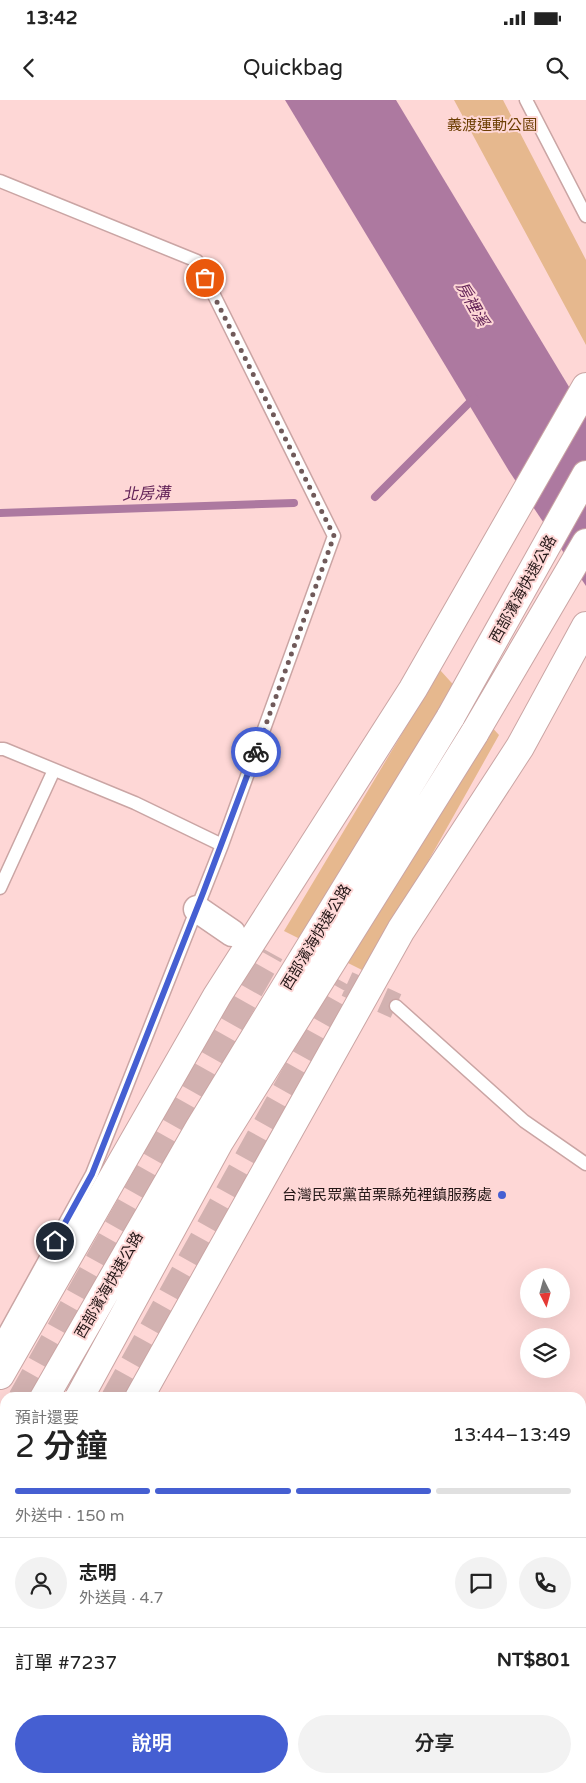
<!DOCTYPE html>
<html lang="zh-TW">
<meta charset="utf-8">
<style>
:root{--surface:#fff;--page:#f2f2f2;--text:#222;--muted:#767676;--line:#e0e0e0;--accent:#455fd2}
body{margin:0;font-family:"Varela Round","Noto Sans TC",sans-serif;background:var(--page);color:var(--text);height:100vh;display:flex;flex-direction:column;font-size:19px;white-space:nowrap}
*{box-sizing:border-box;margin:0}
p{font-size:16px;color:var(--muted)}
.icon{flex:none;width:28px;height:28px;fill:none;stroke:currentColor;stroke-width:2;stroke-linecap:round;stroke-linejoin:round}
.map{position:relative;flex:1;overflow:hidden}
.side{position:absolute;left:0px;top:1292px;width:586px;height:391px;display:flex;flex-direction:column;background:var(--surface);border-radius:15px 15px 0 0;box-shadow:0 5px 20px #0002}
.side>*{flex:none}
.needle{width:32px;rotate:174deg}
.tools{position:absolute;left:520px;top:1168px;display:grid;gap:10px}
.tools a{display:grid;place-items:center;width:50px;height:50px;border-radius:50%;background:var(--surface);box-shadow:0 5px 20px #0002;font-size:25px}
.pin{position:absolute;display:grid;place-items:center;width:42px;height:42px;color:#fff;margin:-21px;border:2px solid #fff;border-radius:50%;box-shadow:0 1px 5px #0007}
.courier{position:absolute;display:grid;place-items:center;width:50px;height:50px;margin:-25px;border:4px solid #455fd2;border-radius:50%;background:#fff;color:#222;box-shadow:0 1px 6px #0007}
.headline em{font-style:normal;font-weight:600}
.headline div{display:flex;flex-direction:column-reverse}
.headline{display:flex;align-items:center;justify-content:space-between;height:85px;padding:0 15px}
h1{font-size:32px;font-weight:600;line-height:38px}
.bar{display:grid;grid-template-columns:repeat(4,1fr);gap:8px 5px;align-content:center;height:60px;padding:0 15px}
.bar i{height:6px;border-radius:4px;background:var(--line)}
.bar .active{background:var(--accent)}
.bar p{grid-column:span 4}
.line{display:flex;align-items:center;gap:12px;padding:0 15px;border-top:1px solid var(--line)}
.line div{flex:1}
.round{display:grid;place-items:center;flex:none;width:52px;height:52px;border-radius:26px;background:var(--page)}
.button{display:flex;gap:10px;margin-top:auto;padding:10px 15px}
.button a{flex:1;height:58px;border-radius:30px;background:var(--accent);color:#fff;font-size:20px;font-weight:600;line-height:58px;text-align:center}
.button a+a{background:var(--page);color:var(--text)}
.status{display:flex;justify-content:space-between;align-items:center;height:35px;padding:0 25px;background:var(--surface);direction:ltr}
.status svg{height:14px;fill:currentColor}
header{display:flex;justify-content:space-between;align-items:center;height:65px;padding:0 15px;background:var(--surface);font-size:22px;font-weight:600}
.map>svg:first-child{display:block}
.green{fill:#e6b88e}
.water{fill:#ad79a0}
.lines{fill:none;stroke-linecap:round;stroke-linejoin:round}
.stream{stroke:#ad79a0;stroke-width:8}
.minor-tunnel{stroke:#d2b1b0;stroke-width:26;stroke-dasharray:26 13;stroke-linecap:butt}
.service-casing{stroke:#caa5a4;stroke-width:15}
.minor-casing{stroke:#caa5a4;stroke-width:29}
.tertiary-casing{stroke:#caa5a4;stroke-width:30}
.trunk-casing{stroke:#caa5a4;stroke-width:30}
.service{stroke:#fff;stroke-width:12}
.minor{stroke:#fff;stroke-width:26}
.tertiary{stroke:#fff;stroke-width:28}
.trunk{stroke:#fff;stroke-width:28}
.trunk-bridge-casing{stroke:#caa5a4;stroke-width:30;stroke-linecap:butt}
.trunk-bridge{stroke:#fff;stroke-width:28}
.done{stroke:#705a5a;stroke-width:5;stroke-dasharray:0 9}
.route{stroke:#455fd2;stroke-width:6}
.poi-dot{fill:#455fd2;stroke:#fed7d6;stroke-width:2}
.labels{text-anchor:middle;dominant-baseline:central;stroke-width:4;stroke-linejoin:round;paint-order:stroke}
.park-label{font-size:15px;fill:#6d3f04;stroke:#fed7d6}
.street-label{font-size:15px;fill:#241717;stroke:#fed7d6}
.poi-label{font-size:15px;fill:#241717;stroke:#fed7d6;text-anchor:end}
.water-label{font-size:16px;font-style:italic;fill:#652559;stroke:#fed7d6}
</style>
<div class="status"><b>13:42</b><svg viewBox="0 0 49 12"><path d="M0 12V9h3v3zM5 12V6h3v6zM10 12V3h3v9zM15 12V0h3v12zM26 1h20v11H26zM47 4h2v5h-2z"/></svg></div>
<header><svg class="icon" aria-label="back" viewBox="0 0 24 24"><path d="M15 5l-7 7 7 7"/></svg>Quickbag<svg class="icon" aria-label="search" viewBox="0 0 24 24"><circle cx="10" cy="10" r="6"/><path d="M15 15l6 6"/></svg></header>
<div class="map">
<svg width="586" height="1683" viewBox="0 0 586 1683">
<rect width="100%" height="100%" fill="#fed7d6"/>
<!-- green -->
<path class="green" d="M 454,0 L 503,0 L 586,160 L 586,245 Z
M 440,570 L 499,635 L 366,872 L 284,831 Z"/>
<!-- water -->
<path class="water" d="M 285,0 L 396,0 L 586,315 L 586,486 L 509,371 Z"/>
<g class="lines">
<!-- stream -->
<path class="stream" d="M 375,397 L 474,298
M 0,413 L 294,403"/>
<!-- minor-tunnel -->
<path class="minor-tunnel" d="M 347,884 L 396,906
M 21,1298 L 271,853
M 114,1298 L 345,883
M 0,1335 L 5,1326"/>
<defs>
<path id="service" d="M 526,0 L 586,116
M 0,81 L 197,161 L 334,436 L 222,745 L 92,1074 L 0,1241
M 0,649 L 4,649 L 135,703 L 222,745
M 0,788 L 54,670
M 396,906 L 524,1021 L 586,1064
M 581,1674 L 586,1676"/>
<path id="minor" d="M 197,809 L 232,833"/>
<path id="tertiary" d="M 0,1275 L 217,896 L 413,589 L 586,287
M 139,1298 L 401,830 L 520,647 L 586,526
M 0,1496 L 5,1487"/>
<path id="trunk" d="M 450,618 L 586,375
M 474,634 L 586,443
M 0,1374 L 5,1365"/>
</defs>
<!-- service casing -->
<use href="#service" class="service-casing"/>
<!-- minor casing -->
<use href="#minor" class="minor-casing"/>
<!-- tertiary casing -->
<use href="#tertiary" class="tertiary-casing"/>
<!-- trunk casing -->
<use href="#trunk" class="trunk-casing"/>
<!-- service -->
<use href="#service" class="service"/>
<!-- minor -->
<use href="#minor" class="minor"/>
<!-- tertiary -->
<use href="#tertiary" class="tertiary"/>
<!-- trunk -->
<use href="#trunk" class="trunk"/>
<defs>
<path id="trunk-bridge" d="M 44,1298 L 200,1027 L 450,618
M 79,1298 L 219,1042 L 474,634
M 0,1443 L 5,1434"/>
</defs>
<!-- trunk-bridge casing -->
<use href="#trunk-bridge" class="trunk-bridge-casing"/>
<!-- trunk-bridge -->
<use href="#trunk-bridge" class="trunk-bridge"/>
</g>
<g class="lines">
<!-- done -->
<path class="done" d="M 205,178 L 334,436 L 256,652"/>
<!-- route -->
<path class="route" d="M 55,1141 L 92,1074 L 203,793 L 256,652"/>
</g>
<!-- markers -->
<circle class="poi-dot" cx="502" cy="1095" r="5"/>
<g class="labels">
<!-- park labels -->
<g class="park-label">
<text x="492" y="25">義渡運動公園</text>
</g>
<!-- street labels -->
<g class="street-label">
<text transform="translate(523 489) rotate(-61)">西部濱海快速公路</text>
<text transform="translate(316 837) rotate(-59)">西部濱海快速公路</text>
<text transform="translate(109 1185) rotate(-60)">西部濱海快速公路</text>
</g>
<!-- poi labels -->
<g class="poi-label">
<text x="492" y="1095">台灣民眾黨苗栗縣苑裡鎮服務處</text>
</g>
<!-- water labels -->
<g class="water-label">
<text transform="translate(472 204) rotate(61)">房裡溪</text>
<text transform="translate(146 394) rotate(-2)">北房溝</text>
</g>
</g>
</svg>
<div class="tools">
<a><svg class="needle" viewBox="-14 -14 28 28"><path d="M0-13l5 13h-10z" fill="#e53935"/><path d="M0 13l5-13h-10z" fill="#767676"/></svg></a>
<a><svg class="icon" aria-label="layers" viewBox="0 0 24 24"><path d="M12 4l9 5-9 5-9-5zM3 14l9 5 9-5"/></svg></a>
</div>
<div class="pin" style="left:205px;top:178px;background:#ea580c"><svg class="icon" aria-label="bag" viewBox="0 0 24 24"><path d="M5 8h14l-1 12H6zM9 8a3 3 0 0 1 6 0"/></svg></div>
<div class="pin" style="left:55px;top:1141px;background:#1f2937"><svg class="icon" aria-label="home" viewBox="0 0 24 24"><path d="M3 11l9-7 9 7M6 9v11h12V9"/></svg></div>
<div class="courier" style="left:256px;top:652px"><svg class="icon" aria-label="bike" viewBox="0 0 24 24"><circle cx="6" cy="16" r="4"/><circle cx="18" cy="16" r="4"/><path d="M6 16l4-8h5l3 8M10 8l3 8H6M13 5h3"/></svg></div>
<section class="side">
<div class="headline"><div><h1>2 分鐘</h1><p>預計還要</p></div><em>13:44–13:49</em></div>
<div class="bar"><i class="active"></i><i class="active"></i><i class="active"></i><i></i><p>外送中 · 150 m</p></div>
<div class="line" style="height:90px"><a class="round"><svg class="icon" aria-label="person" viewBox="0 0 24 24"><circle cx="12" cy="8" r="4"/><path d="M4 21q1-7 8-7t8 7"/></svg></a><div><b>志明</b><p>外送員 · 4.7</p></div><a class="round"><svg class="icon" aria-label="chat" viewBox="0 0 24 24"><path d="M4 5h16v11H9l-5 4z"/></svg></a><a class="round"><svg class="icon" aria-label="phone" viewBox="0 0 24 24"><path d="M5 4h4l2 5-3 2q2 4 5 5l2-3 5 2v4C11 20 4 13 5 4z"/></svg></a></div>
<div class="line" style="height:65px"><div>訂單 #7237</div><b>NT$801</b></div>
<div class="button"><a>說明</a><a>分享</a></div>
</section>
</div>
